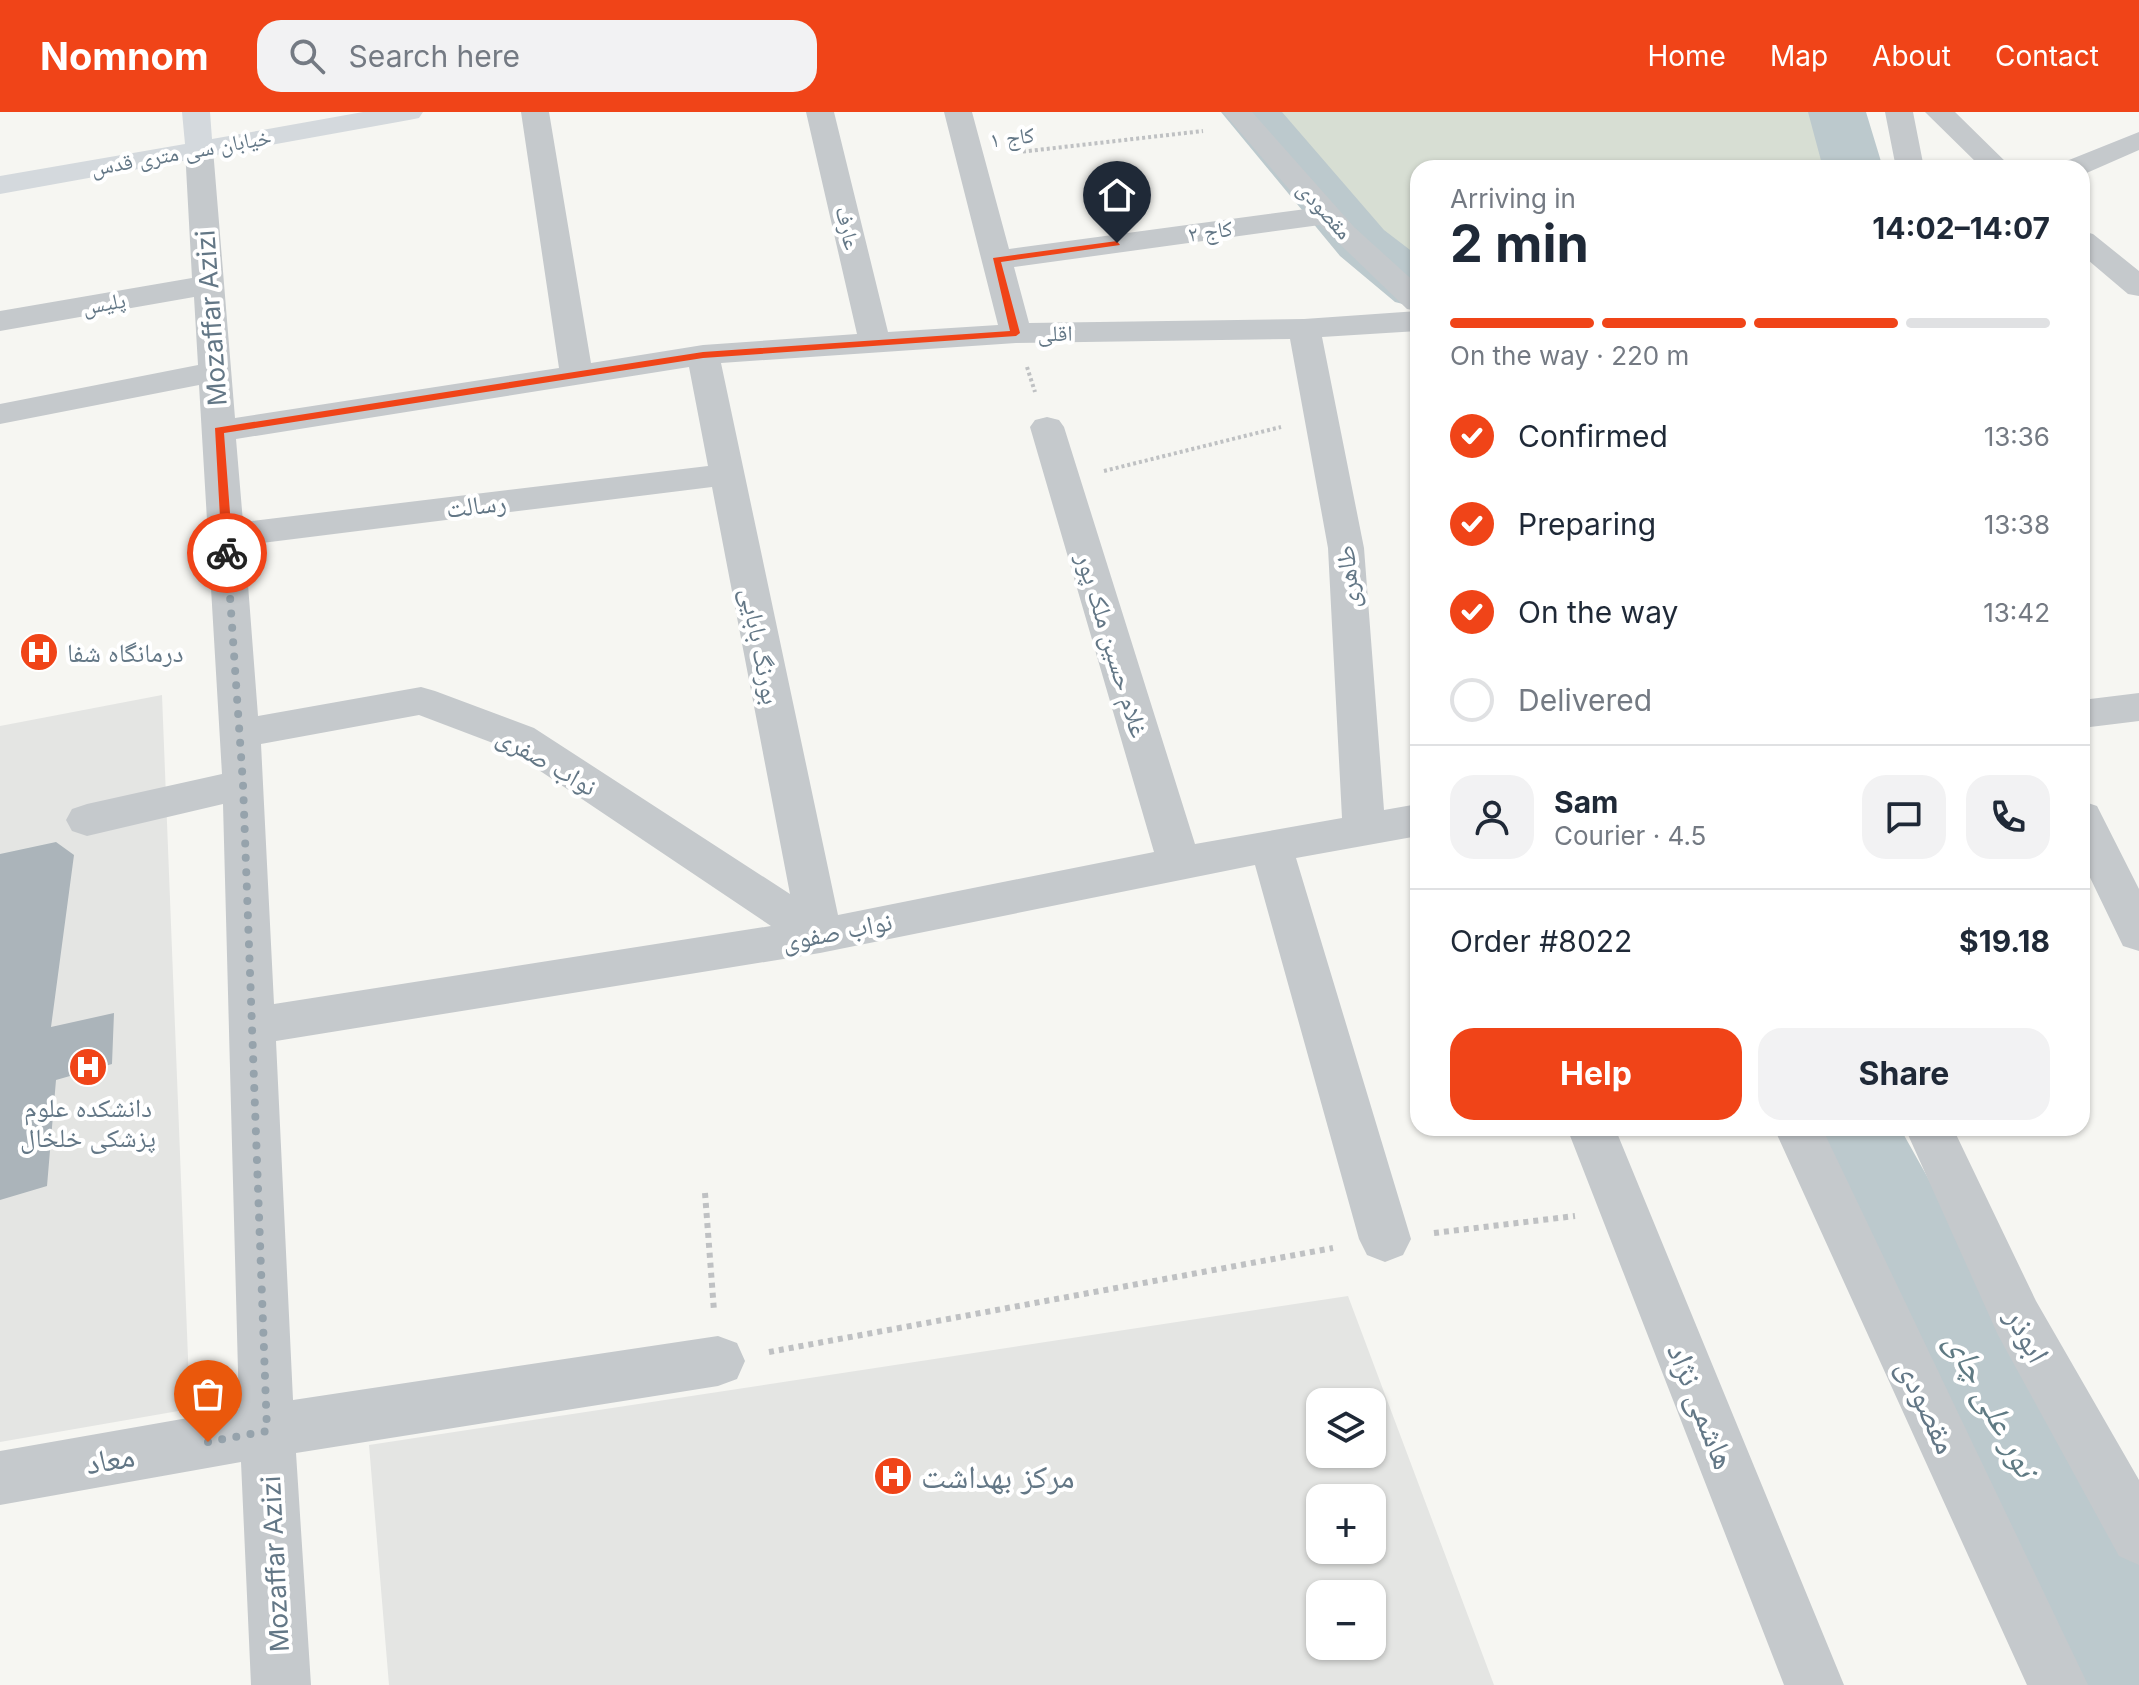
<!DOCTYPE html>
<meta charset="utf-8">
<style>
:root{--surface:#fff;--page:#f2f2f3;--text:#1f2937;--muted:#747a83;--line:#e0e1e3;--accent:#f04418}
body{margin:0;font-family:Inter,"Noto Naskh Arabic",sans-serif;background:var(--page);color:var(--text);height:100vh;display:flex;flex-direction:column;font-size:30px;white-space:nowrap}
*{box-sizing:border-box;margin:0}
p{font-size:26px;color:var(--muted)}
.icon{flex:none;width:44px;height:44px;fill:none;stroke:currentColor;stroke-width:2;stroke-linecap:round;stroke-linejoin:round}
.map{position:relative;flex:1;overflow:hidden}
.details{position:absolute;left:1410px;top:48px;width:680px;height:976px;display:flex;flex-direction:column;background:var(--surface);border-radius:24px;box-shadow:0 2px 6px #0004}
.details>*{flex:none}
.fabs{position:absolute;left:1306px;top:1276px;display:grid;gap:16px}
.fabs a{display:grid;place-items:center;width:80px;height:80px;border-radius:16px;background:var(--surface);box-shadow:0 2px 6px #0004;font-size:40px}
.pin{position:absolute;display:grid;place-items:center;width:68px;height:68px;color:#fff;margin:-82px -34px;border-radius:50% 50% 50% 0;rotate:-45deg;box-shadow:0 0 8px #0007}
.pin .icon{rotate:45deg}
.courier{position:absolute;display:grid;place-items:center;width:80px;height:80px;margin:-40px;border:6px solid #f04418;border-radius:50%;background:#fff;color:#222;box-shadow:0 2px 10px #0007}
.head em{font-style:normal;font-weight:700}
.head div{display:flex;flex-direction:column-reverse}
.head{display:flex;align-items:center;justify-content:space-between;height:136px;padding:0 40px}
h1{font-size:52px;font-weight:700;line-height:60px}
.bar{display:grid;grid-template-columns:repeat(4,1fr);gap:12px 8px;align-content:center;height:96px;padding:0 40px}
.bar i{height:10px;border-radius:6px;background:var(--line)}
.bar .current{background:var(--accent)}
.bar p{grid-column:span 4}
.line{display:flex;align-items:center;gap:20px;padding:0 40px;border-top:2px solid var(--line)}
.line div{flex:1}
.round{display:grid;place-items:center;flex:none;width:84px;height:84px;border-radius:24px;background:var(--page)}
ol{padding:0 40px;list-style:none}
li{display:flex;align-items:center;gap:24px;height:88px}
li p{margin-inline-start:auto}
li .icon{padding:8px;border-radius:50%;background:var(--accent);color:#fff;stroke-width:4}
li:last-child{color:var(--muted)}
li i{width:44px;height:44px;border:4px solid var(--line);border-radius:50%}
.action{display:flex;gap:16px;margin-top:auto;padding:16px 40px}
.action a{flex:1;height:92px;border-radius:24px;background:var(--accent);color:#fff;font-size:32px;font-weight:700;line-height:92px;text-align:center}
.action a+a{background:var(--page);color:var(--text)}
header{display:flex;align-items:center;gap:48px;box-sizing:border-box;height:112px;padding:0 40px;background:var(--accent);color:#fff}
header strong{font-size:38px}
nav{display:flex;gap:44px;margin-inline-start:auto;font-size:28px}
.search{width:560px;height:72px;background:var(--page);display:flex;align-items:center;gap:20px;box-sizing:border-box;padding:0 28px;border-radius:24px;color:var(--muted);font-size:30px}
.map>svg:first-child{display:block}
.built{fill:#e4e5e3;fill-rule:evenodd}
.green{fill:#d7ded3}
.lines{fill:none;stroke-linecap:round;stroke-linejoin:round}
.river{fill:#bcc9cd;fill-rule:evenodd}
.building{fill:#abb4ba}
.path-far1{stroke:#bfc1c3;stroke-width:4;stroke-dasharray:3 3;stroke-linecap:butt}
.path{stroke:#bfc1c3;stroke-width:6;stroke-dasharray:5 5;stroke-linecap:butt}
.minor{fill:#c5c9cc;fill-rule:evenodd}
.major{fill:#d4d9dd;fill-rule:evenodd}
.route{fill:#f04418}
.done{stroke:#96a3ac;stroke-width:8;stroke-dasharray:0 14.4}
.labels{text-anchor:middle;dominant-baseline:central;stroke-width:8;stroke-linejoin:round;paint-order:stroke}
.far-street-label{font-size:22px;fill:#637786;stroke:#fff}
.street-label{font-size:26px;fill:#637786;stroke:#fff}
.poi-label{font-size:26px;fill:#637786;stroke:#fff;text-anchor:start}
.near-street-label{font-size:32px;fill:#637786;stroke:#fff}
.near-poi-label{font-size:32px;fill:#637786;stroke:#fff;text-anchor:start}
.near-water-label{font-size:34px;font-style:italic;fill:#5f7a83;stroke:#fff}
</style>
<header>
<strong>Nomnom</strong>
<div class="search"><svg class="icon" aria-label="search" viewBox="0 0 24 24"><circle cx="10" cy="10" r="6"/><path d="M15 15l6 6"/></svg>Search here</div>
<nav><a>Home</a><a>Map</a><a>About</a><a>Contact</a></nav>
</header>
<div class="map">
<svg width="2139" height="1573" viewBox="0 0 2139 1573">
<rect width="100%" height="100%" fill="#f6f6f2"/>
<!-- built -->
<path class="built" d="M 162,583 L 190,1297 L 0,1330 L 0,614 Z
M 1348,1184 L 1494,1573 L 389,1573 L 369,1333 ZM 1320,1290 L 1372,1290 L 1372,1342 L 1320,1342 ZM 1320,1386 L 1372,1386 L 1372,1438 L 1320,1438 ZM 1320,1482 L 1372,1482 L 1372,1534 L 1320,1534 Z"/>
<!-- green -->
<path class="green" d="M 1255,0 L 1826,0 L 1833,15 L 1838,56 L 1418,56 L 1418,163 L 1337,99 Z"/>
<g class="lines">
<!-- river -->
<path class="river" d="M 1221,0 L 1282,0 L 1384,118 L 1418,144 L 1418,196 L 1395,190 L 1340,144 Z
M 1808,0 L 1866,0 L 1883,56 L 1823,56 Z
M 1796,1016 L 1900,1016 L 2139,1443 L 2139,1573 L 2075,1573 Z"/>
</g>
<!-- building -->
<path class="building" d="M 56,730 L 74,743 L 51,915 L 114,901 L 112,952 L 56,968 L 47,1074 L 0,1088 L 0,742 Z"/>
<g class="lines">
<!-- path-far1 -->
<path class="path-far1" d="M 1011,41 L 1203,19
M 1027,255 L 1035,280
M 1104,359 L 1281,315"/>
<!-- path -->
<path class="path" d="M 705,1081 L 714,1199
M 1434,1121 L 1575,1104
M 769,1240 L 1333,1136"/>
<!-- minor -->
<path class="minor" d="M 521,0 L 549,0 L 591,251 L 703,233 L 857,222 L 806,0 L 834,0 L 888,220 L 998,213 L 944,0 L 972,0 L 1009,137 L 1306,97 L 1223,0 L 1252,0 L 1354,115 L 1418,173 L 1418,199 L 1407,197 L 1320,113 L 1014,155 L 1029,211 L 1304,207 L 1418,199 L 1418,219 L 1322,225 L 1364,436 L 1384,698 L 1418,692 L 1418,724 L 1296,746 L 1411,1127 L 1403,1143 L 1385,1150 L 1367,1143 L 1359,1127 L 1255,753 L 820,841 L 276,929 L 293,1288 L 718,1224 L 737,1231 L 745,1249 L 737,1267 L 718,1274 L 296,1341 L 311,1573 L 251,1573 L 241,1350 L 0,1393 L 0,1339 L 239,1297 L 223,692 L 87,724 L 72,719 L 66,708 L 72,697 L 87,692 L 222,662 L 199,273 L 0,312 L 0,292 L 198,253 L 194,185 L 0,219 L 0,199 L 192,166 L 185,37 L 189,31 L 199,29 L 209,31 L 213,37 L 235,306 L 559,256 ZM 1290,227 L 1328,436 L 1342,706 L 1195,732 L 1064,315 L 1059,308 L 1047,305 L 1035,308 L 1030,315 L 1154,740 L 838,803 L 721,251 L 1016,231 ZM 689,255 L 708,354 L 243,410 L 236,327 ZM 712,375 L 790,782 L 534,616 L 435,579 L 421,575 L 258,604 L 245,433 ZM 419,603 L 506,636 L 771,814 L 274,892 L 261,632 Z
M 1885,0 L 1913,0 L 1924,56 L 1896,56 Z
M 1925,0 L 1955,0 L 2012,56 L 1982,56 Z
M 2139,20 L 2139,38 L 2082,63 L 2082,56 L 2060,56 L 2064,50 Z
M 2082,119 L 2093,122 L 2139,159 L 2139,184 L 2128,182 L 2082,143 Z
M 2139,581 L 2139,609 L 2082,616 L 2082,588 Z
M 2082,689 L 2097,694 L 2139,777 L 2139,839 L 2123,834 L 2082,749 Z
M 1567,1016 L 1615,1016 L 1844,1573 L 1784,1573 Z
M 1774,1016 L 1822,1016 L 2088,1573 L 2027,1573 Z
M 1905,1016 L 1953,1016 L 2036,1189 L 2139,1368 L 2139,1453 L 2119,1444 L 1998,1223 Z"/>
<!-- major -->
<path class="major" d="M 182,0 L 210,0 L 212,27 L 363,0 L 423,0 L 419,6 L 409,8 L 0,82 L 0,64 L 185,32 Z"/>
</g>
<!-- route -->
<path class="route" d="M 1117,129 L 1120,133 L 1001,150 L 1020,221 L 1016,224 L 703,246 L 224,321 L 233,441 L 227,445 L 222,441 L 215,316 L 703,240 L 1010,219 L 993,146 Z"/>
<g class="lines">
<!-- done -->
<path class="done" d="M 208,1330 L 267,1319 L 243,672 L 227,441"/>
</g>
<!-- icons -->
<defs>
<symbol id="hospital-disc" viewBox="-11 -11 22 22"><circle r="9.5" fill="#f04418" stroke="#fff"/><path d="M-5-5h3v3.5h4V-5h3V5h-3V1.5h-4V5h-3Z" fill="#fff"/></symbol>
</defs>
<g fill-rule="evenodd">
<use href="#hospital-disc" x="17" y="518" width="44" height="44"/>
<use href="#hospital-disc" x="66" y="933" width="44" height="44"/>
<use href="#hospital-disc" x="871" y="1342" width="44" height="44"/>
</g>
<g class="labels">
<!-- far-street labels -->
<g class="far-street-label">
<text transform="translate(1012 25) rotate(-7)">کاج ۱</text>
<text transform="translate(181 40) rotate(-10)">خیابان سی متری قدس</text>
<text transform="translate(1325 98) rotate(48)">مقصودی</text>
<text transform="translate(848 116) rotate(77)">عارف</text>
<text transform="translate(1210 119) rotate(-8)">کاج ۲</text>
<text transform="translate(104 191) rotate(-10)">پلیس</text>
<text transform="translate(1055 221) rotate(-1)">اقلی</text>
</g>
<!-- street labels -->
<g class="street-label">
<text transform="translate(211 206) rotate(-94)">Mozaffar Azizi</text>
<text transform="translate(476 393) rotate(-7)">رسالت</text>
<text transform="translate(1347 465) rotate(-95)">طاهری</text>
<text transform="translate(1113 533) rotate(73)">غلام حسین ملک پور</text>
<text transform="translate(761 534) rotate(79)">بورنگ بابایی</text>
<text transform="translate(547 649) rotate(30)">نواب صفری</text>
<text transform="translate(837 819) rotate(-11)">نواب صفوی</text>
<text transform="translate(275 1452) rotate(-93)">Mozaffar Azizi</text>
</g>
<!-- poi labels -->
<g class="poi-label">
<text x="67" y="540">درمانگاه شفا</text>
<text x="88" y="995" text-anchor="middle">دانشکده علوم<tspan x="88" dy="30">پزشکی خلخال</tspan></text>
</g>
<!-- near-street labels -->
<g class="near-street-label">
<text transform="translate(2028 1223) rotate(62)">ابوذر</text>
<text transform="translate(1702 1294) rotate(68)">هاشمی نژاد</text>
<text transform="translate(1928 1294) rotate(65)">مقصودی</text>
<text transform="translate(110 1347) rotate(-10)">معاد</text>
</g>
<!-- near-poi labels -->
<g class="near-poi-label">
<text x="921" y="1364">مرکز بهداشت</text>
</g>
<!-- near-water labels -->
<g class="near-water-label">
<text transform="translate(1993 1292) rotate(62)">نور علی چای</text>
</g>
</g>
</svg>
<div class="fabs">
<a><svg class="icon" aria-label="layers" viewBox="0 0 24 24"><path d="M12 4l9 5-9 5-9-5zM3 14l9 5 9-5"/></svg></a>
<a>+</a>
<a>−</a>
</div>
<div class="pin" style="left:208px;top:1330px;background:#ea580c"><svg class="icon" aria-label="bag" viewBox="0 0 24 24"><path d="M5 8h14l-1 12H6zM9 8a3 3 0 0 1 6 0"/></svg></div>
<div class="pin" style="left:1117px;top:131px;background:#1f2937"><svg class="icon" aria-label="home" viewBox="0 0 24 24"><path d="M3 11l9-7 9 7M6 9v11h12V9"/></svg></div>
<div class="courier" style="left:227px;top:441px"><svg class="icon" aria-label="bike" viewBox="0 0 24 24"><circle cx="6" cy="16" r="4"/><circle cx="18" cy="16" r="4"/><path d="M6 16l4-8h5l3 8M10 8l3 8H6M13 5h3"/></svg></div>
<section class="details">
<div class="head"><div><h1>2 min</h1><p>Arriving in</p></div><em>14:02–14:07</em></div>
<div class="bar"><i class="current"></i><i class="current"></i><i class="current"></i><i></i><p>On the way · 220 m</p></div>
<ol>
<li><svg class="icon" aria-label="check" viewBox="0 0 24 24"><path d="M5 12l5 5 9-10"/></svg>Confirmed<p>13:36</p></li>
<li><svg class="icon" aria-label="check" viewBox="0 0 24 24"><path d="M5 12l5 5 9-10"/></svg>Preparing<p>13:38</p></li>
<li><svg class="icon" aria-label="check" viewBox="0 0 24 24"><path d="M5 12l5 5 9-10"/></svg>On the way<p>13:42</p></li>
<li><i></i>Delivered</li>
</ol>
<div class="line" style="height:144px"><a class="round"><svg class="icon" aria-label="person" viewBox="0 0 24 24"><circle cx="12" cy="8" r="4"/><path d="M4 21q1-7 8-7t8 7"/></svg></a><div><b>Sam</b><p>Courier · 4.5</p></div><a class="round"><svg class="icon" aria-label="chat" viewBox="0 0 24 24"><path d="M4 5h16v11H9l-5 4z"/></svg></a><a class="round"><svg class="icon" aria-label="phone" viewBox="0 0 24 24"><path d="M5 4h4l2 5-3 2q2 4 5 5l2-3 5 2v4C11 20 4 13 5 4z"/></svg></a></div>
<div class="line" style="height:104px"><div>Order #8022</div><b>$19.18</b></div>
<div class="action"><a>Help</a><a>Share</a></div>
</section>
</div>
